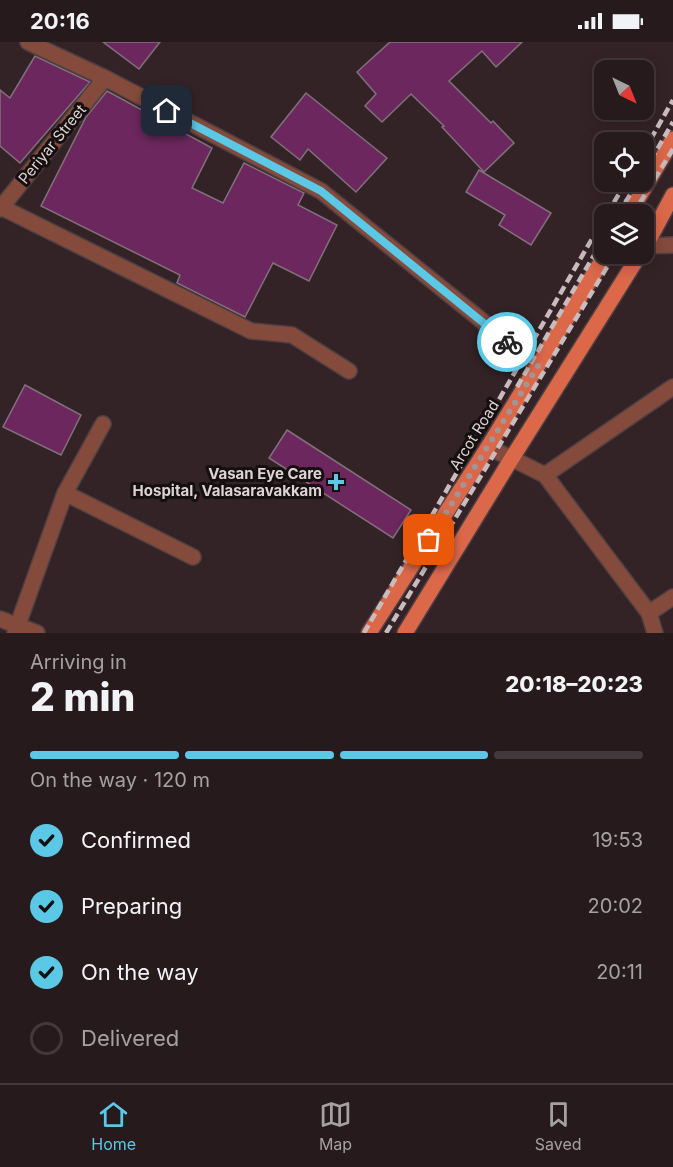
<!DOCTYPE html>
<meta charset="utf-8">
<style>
:root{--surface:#271a1c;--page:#332729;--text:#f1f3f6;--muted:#a4a1a3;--line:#43383b;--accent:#5bc8e6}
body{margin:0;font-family:Inter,sans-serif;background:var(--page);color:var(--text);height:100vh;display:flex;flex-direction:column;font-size:22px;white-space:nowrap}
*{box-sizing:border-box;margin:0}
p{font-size:20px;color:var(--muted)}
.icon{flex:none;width:33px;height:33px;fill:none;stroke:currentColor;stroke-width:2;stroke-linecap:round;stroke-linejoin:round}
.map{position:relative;height:591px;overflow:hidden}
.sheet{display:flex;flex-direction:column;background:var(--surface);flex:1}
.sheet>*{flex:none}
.needle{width:39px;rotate:137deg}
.buttons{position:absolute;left:594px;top:18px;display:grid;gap:12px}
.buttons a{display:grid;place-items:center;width:60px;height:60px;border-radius:12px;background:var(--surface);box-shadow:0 3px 15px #0003,0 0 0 2px var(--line);font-size:30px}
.pin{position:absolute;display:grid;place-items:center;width:51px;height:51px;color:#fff;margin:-26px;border-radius:12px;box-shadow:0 3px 9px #0006}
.courier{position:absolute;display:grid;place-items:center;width:60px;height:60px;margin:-30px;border:4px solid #5bc8e6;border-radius:50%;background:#fff;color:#222;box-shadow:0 2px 8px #0007}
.summary em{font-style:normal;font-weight:800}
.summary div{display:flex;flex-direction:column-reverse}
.summary{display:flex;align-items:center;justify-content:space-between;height:102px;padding:0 30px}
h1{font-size:39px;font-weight:800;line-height:45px}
.bar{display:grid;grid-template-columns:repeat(4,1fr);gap:9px 6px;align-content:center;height:72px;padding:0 30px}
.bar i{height:8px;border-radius:4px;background:var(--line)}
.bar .active{background:var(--accent)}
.bar p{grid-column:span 4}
ol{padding:0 30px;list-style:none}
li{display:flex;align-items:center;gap:18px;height:66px}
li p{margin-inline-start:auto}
li .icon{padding:6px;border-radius:50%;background:var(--accent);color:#111;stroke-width:4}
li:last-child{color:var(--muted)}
li i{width:33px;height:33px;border:3px solid var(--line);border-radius:50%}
.status{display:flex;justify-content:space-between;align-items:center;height:42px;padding:0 30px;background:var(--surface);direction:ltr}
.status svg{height:16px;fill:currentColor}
.tab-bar{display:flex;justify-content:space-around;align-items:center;height:84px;border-top:2px solid var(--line);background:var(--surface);font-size:16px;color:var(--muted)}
.tab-bar a{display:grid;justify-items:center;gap:3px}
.tab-bar .active{color:var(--accent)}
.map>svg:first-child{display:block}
.building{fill:#6c285e;stroke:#81717c;stroke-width:1.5}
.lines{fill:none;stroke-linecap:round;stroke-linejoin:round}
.minor-casing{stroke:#4f3f42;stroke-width:18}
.primary-casing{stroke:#4f3f42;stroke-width:18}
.minor{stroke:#844b3c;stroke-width:15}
.primary{stroke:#dc684a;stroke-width:15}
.rail{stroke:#c8bcbe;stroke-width:4.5;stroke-dasharray:9 4.5;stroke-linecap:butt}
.done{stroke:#a29597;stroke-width:6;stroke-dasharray:0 10.8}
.route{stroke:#5bc8e6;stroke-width:8}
.poi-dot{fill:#5bc8e6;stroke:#160f10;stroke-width:2}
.labels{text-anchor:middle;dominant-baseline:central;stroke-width:6;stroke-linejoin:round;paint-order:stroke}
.street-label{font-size:15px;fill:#ded2d4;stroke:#160f10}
.poi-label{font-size:15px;font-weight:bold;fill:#ded2d4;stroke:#160f10;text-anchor:end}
</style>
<div class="status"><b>20:16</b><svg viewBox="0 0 49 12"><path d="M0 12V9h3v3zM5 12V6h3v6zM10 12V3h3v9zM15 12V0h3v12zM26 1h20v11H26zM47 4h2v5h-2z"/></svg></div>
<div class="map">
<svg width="673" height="591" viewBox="0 0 673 591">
<rect width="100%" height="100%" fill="#342326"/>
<!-- building -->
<path class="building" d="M 103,0 L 160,0 L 139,27 Z
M 390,0 L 522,0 L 496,25 L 482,9 L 449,39 L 491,81 L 493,79 L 514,101 L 484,130 L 442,85 L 444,84 L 411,52 L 382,80 L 365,64 L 376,52 L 357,30 Z
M 35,14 L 90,40 L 20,121 L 0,104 L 0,48 L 10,56 Z
M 107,49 L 212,106 L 192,146 L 223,161 L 244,121 L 304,151 L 298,163 L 337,183 L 309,239 L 273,221 L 245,275 L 177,241 L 180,233 L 41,164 L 86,75 Z
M 306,51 L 387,116 L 356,150 L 308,107 L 300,118 L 271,95 Z
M 479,128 L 551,171 L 531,203 L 499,183 L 505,173 L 466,150 Z
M 25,343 L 81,373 L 61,413 L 3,385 Z
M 287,388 L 411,468 L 393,496 L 269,416 Z"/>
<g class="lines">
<defs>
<path id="minor" d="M 28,0 L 105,36 L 321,149 L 538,324
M 1,165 L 251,289 L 292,293 L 349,329
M 0,167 L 105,36
M 645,204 L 673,203
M 488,405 L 545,433 L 673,345
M 545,433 L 649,571 L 655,591
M 65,451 L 193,515
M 649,571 L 673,555
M 0,577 L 37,591
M 15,591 L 65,451 L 103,382"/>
<path id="primary" d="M 629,172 L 673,97
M 644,207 L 673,153
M 369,591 L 488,405 L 606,212
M 405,591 L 512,416 L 640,212"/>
</defs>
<!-- minor casing -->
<use href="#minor" class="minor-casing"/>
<!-- primary casing -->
<use href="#primary" class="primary-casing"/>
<!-- minor -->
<use href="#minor" class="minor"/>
<!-- primary -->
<use href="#primary" class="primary"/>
<!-- rail -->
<path class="rail" d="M 644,109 L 673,58
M 644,130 L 673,80
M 607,172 L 626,140
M 618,172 L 638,140
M 633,172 L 673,107
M 517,345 L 604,196
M 364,591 L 604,176
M 386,591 L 615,212"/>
</g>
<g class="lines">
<!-- done -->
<path class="done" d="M 429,498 L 538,324 L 507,300"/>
<!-- route -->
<path class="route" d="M 167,69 L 321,149 L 507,300"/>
</g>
<!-- markers -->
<path class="poi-dot" d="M333 431h6v6h6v6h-6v6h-6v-6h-6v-6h6z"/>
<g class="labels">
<!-- street labels -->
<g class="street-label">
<text transform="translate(52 102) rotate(-51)">Periyar Street</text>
<text transform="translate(474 393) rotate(-58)">Arcot Road</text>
</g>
<!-- poi labels -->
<g class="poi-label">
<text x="322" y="431">Vasan Eye Care<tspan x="322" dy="17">Hospital, Valasaravakkam</tspan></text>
</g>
</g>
</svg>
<div class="buttons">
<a><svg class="needle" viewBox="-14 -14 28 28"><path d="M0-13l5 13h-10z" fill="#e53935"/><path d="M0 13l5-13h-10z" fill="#a4a1a3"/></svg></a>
<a><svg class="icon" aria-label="locate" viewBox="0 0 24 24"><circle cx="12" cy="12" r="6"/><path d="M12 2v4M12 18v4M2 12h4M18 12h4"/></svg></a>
<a><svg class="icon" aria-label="layers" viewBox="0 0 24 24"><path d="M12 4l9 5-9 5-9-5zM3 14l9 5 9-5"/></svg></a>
</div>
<div class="pin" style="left:429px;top:498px;background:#ea580c"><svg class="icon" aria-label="bag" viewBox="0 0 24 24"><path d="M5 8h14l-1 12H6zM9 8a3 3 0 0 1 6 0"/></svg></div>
<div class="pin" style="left:167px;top:69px;background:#1f2937"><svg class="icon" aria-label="home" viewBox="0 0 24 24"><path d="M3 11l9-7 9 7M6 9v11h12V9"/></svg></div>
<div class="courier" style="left:507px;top:300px"><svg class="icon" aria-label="bike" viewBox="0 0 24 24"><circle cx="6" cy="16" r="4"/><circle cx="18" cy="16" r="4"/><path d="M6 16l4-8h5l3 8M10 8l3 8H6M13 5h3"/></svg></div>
</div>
<section class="sheet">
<div class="summary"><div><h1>2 min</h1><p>Arriving in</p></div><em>20:18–20:23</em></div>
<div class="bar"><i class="active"></i><i class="active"></i><i class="active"></i><i></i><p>On the way · 120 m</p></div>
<ol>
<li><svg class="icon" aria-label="check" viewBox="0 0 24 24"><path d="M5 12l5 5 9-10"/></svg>Confirmed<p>19:53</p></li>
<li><svg class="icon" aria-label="check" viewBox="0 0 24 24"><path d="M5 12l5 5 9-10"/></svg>Preparing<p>20:02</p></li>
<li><svg class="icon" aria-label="check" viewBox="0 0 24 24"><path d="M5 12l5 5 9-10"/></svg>On the way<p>20:11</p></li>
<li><i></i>Delivered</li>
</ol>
</section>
<nav class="tab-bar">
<a class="active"><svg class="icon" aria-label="home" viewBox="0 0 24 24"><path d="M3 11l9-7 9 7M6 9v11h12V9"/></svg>Home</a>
<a><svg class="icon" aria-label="map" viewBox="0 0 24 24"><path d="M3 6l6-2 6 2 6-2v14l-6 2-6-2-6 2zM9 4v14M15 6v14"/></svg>Map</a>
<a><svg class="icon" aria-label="saved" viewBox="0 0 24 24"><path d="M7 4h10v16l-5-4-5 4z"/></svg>Saved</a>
</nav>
